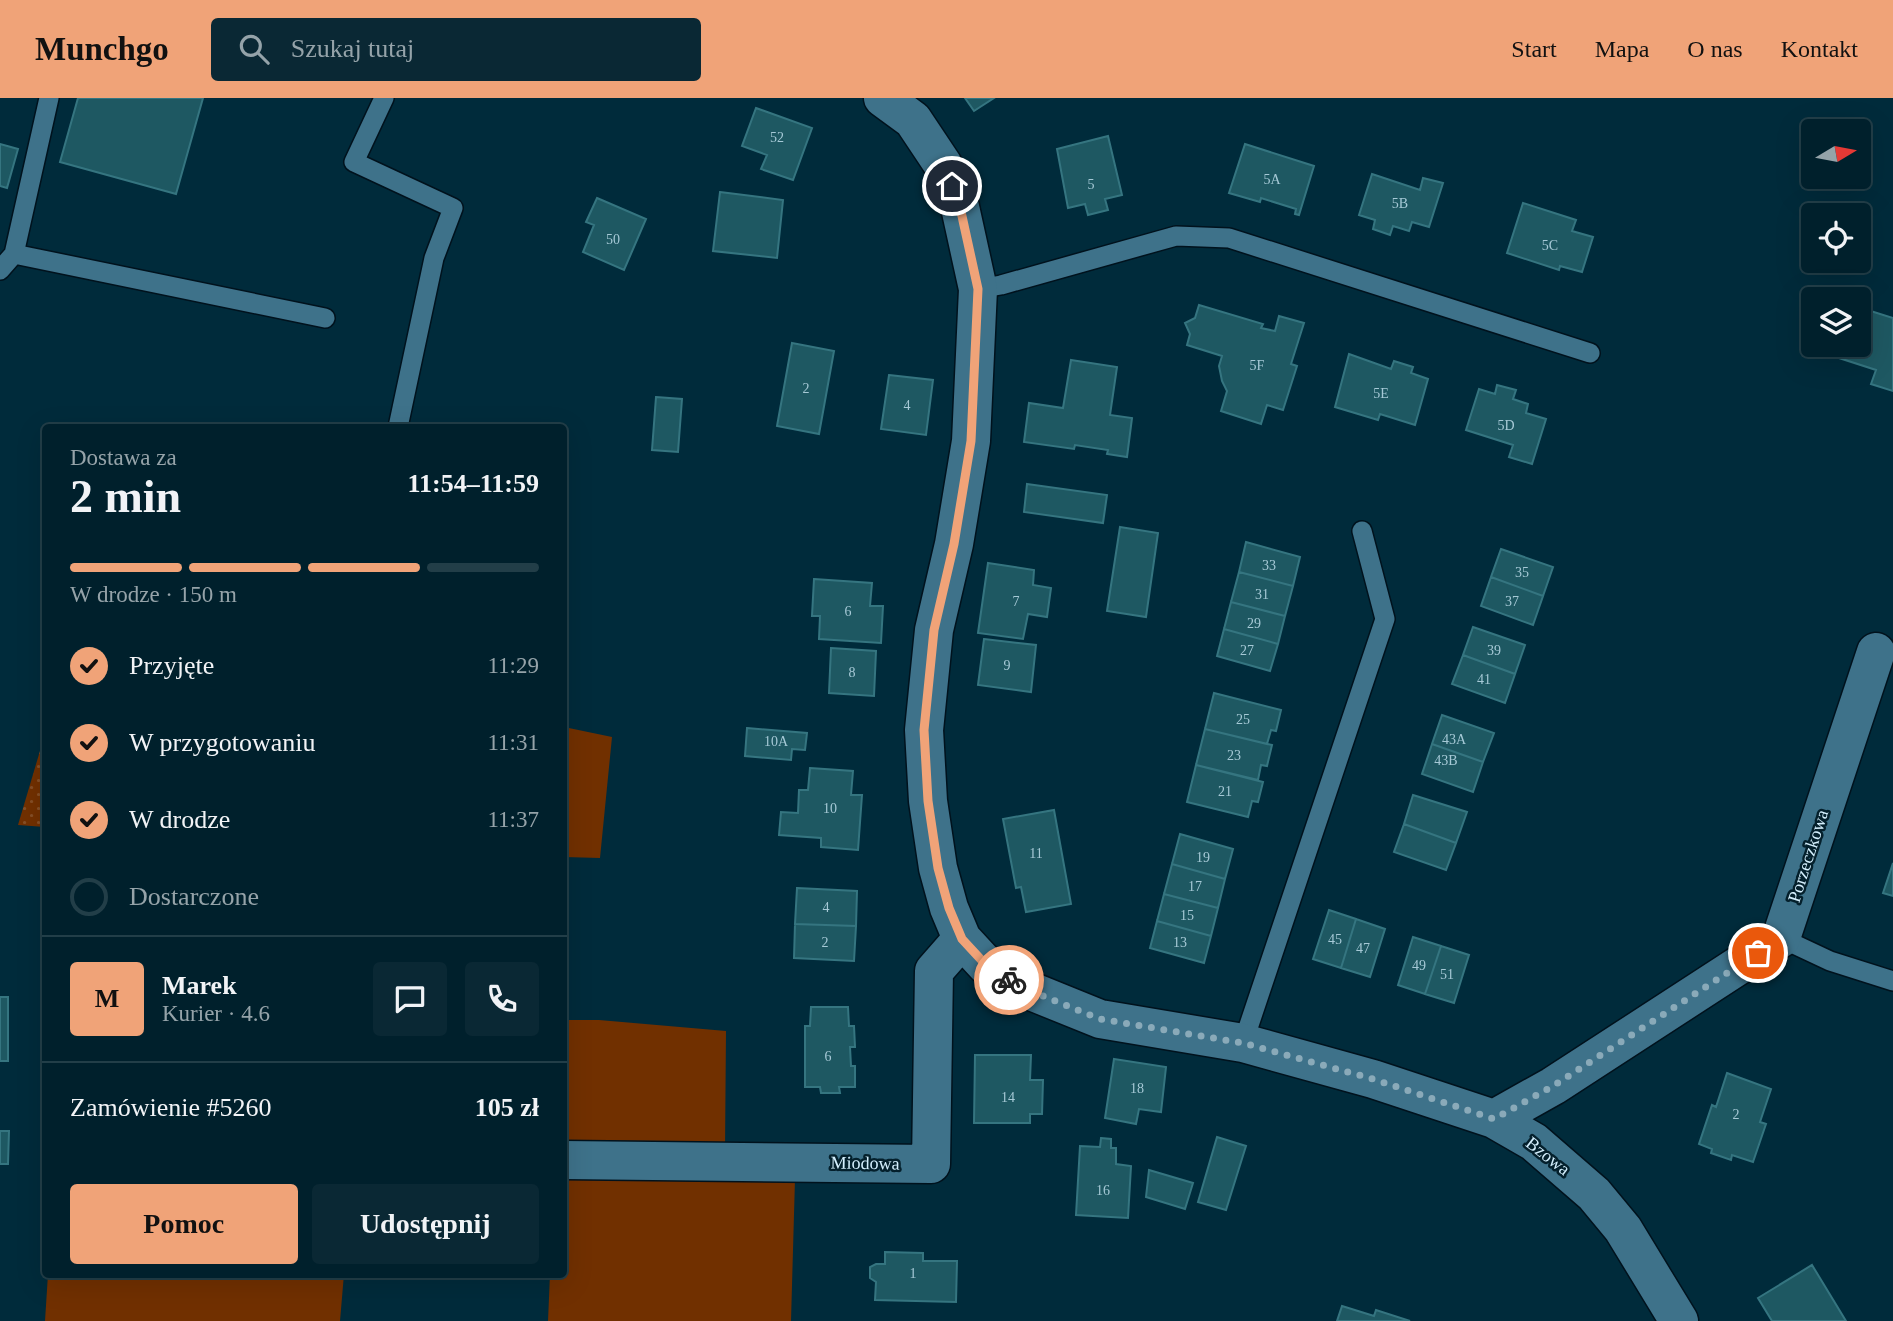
<!DOCTYPE html>
<html lang="pl">
<meta charset="utf-8">
<style>
:root{--surface:#00202c;--page:#0a2834;--text:#f1f3f6;--muted:#95a3a9;--line:#223e48;--accent:#f0a378}
body{margin:0;font-family:Georgia,serif;background:var(--page);color:var(--text);height:100vh;display:flex;flex-direction:column;font-size:26px;white-space:nowrap}
*{box-sizing:border-box;margin:0}
p{font-size:23px;color:var(--muted)}
.icon{flex:none;width:38px;height:38px;fill:none;stroke:currentColor;stroke-width:2;stroke-linecap:round;stroke-linejoin:round}
.map{position:relative;flex:1;overflow:hidden}
.sheet{position:absolute;left:42px;top:326px;width:525px;height:854px;display:flex;flex-direction:column;background:var(--surface);border-radius:7px;box-shadow:0 7px 28px #0002,0 0 0 2px var(--line)}
.sheet>*{flex:none}
.needle{width:46px;rotate:80deg}
.buttons{position:absolute;left:1801px;top:21px;display:grid;gap:14px}
.buttons a{display:grid;place-items:center;width:70px;height:70px;border-radius:7px;background:var(--surface);box-shadow:0 7px 28px #0002,0 0 0 2px var(--line);font-size:35px}
.pin{position:absolute;display:grid;place-items:center;width:60px;height:60px;color:#fff;margin:-30px;border:4px solid #fff;border-radius:50%;box-shadow:0 2px 7px #0007}
.courier{position:absolute;display:grid;place-items:center;width:70px;height:70px;margin:-35px;border:5px solid #f0a378;border-radius:50%;background:#fff;color:#222;box-shadow:0 2px 9px #0007}
.summary em{font-style:normal;font-weight:600}
.summary div{display:flex;flex-direction:column-reverse}
.summary{display:flex;align-items:center;justify-content:space-between;height:119px;padding:0 28px}
h1{font-size:46px;font-weight:600;line-height:52px}
.bar{display:grid;grid-template-columns:repeat(4,1fr);gap:10px 7px;align-content:center;height:84px;padding:0 28px}
.bar i{height:9px;border-radius:5px;background:var(--line)}
.bar .on{background:var(--accent)}
.bar p{grid-column:span 4}
.line{display:flex;align-items:center;gap:18px;padding:0 28px;border-top:2px solid var(--line)}
.line div{flex:1}
.round{display:grid;place-items:center;flex:none;width:74px;height:74px;border-radius:7px;background:var(--page)}
ol{padding:0 28px;list-style:none}
li{display:flex;align-items:center;gap:21px;height:77px}
li p{margin-inline-start:auto}
li .icon{padding:7px;border-radius:50%;background:var(--accent);color:#111;stroke-width:4}
li:last-child{color:var(--muted)}
li i{width:38px;height:38px;border:4px solid var(--line);border-radius:50%}
.button{display:flex;gap:14px;margin-top:auto;padding:14px 28px}
.button a{flex:1;height:80px;border-radius:7px;background:var(--accent);color:#111;font-size:28px;font-weight:600;line-height:80px;text-align:center}
.button a+a{background:var(--page);color:var(--text)}
header{display:flex;align-items:center;gap:42px;box-sizing:border-box;height:98px;padding:0 35px;background:var(--accent);color:#111}
header strong{font-size:33px}
nav{display:flex;gap:38px;margin-inline-start:auto;font-size:24px}
.search{width:490px;height:63px;background:var(--page);display:flex;align-items:center;gap:18px;box-sizing:border-box;padding:0 24px;border-radius:7px;color:var(--muted);font-size:26px}
.map>svg:first-child{display:block}
.green{fill:#713000}
.garden{fill:url(#garden-dots)}
.building{fill:#1e5862;stroke:#357580;stroke-width:2}
.lines{fill:none;stroke-linecap:round;stroke-linejoin:round}
.lane-casing{stroke:#00121d;stroke-width:22}
.street-casing{stroke:#00121d;stroke-width:41}
.lane{stroke:#3e728a;stroke-width:19}
.street{stroke:#3e728a;stroke-width:38}
.done{stroke:#8aaab9;stroke-width:7;stroke-dasharray:0 12.6}
.route{stroke:#f0a378;stroke-width:9}
.labels{text-anchor:middle;dominant-baseline:central;stroke-width:5;stroke-linejoin:round;paint-order:stroke}
.number-label{font-size:14px;fill:#a6c9d6}
.street-label{font-size:18px;fill:#d4effd;stroke:#04202c}
</style>
<header>
<strong>Munchgo</strong>
<div class="search"><svg class="icon" aria-label="search" viewBox="0 0 24 24"><circle cx="10" cy="10" r="6"/><path d="M15 15l6 6"/></svg>Szukaj tutaj</div>
<nav><a>Start</a><a>Mapa</a><a>O nas</a><a>Kontakt</a></nav>
</header>
<div class="map">
<svg width="1893" height="1223" viewBox="0 0 1893 1223">
<defs>
<pattern id="garden-dots" width="8" height="8" patternUnits="userSpaceOnUse" patternTransform="scale(1.75)"><rect width="8" height="8" fill="#713000"/><path d="M2 2h.1M6 6h.1" fill="none" stroke="#844e26" stroke-width="1.8" stroke-linecap="round"/></pattern>
</defs>
<rect width="100%" height="100%" fill="#002b3b"/>
<!-- green -->
<path class="green" d="M 564,629 L 612,639 L 600,760 L 564,759 Z
M 564,922 L 599,922 L 726,933 L 725,1052 L 564,1049 Z
M 564,1078 L 795,1081 L 791,1223 L 548,1223 L 550,1176 L 564,1176 Z
M 48,1176 L 344,1176 L 340,1223 L 45,1223 Z"/>
<!-- garden -->
<path class="garden" d="M 45,636 L 45,729 L 18,727 Z"/>
<!-- building -->
<path class="building" d="M 78,0 L 203,0 L 176,96 L 60,64 Z
M 965,0 L 994,0 L 974,13 Z
M 756,10 L 812,30 L 793,82 L 761,71 L 767,57 L 742,48 Z
M 1108,38 L 1122,97 L 1105,101 L 1108,112 L 1088,117 L 1085,106 L 1068,110 L 1057,51 Z
M 0,46 L 18,51 L 7,90 L 0,88 Z
M 1245,46 L 1314,68 L 1299,117 L 1295,116 L 1296,111 L 1261,100 L 1260,104 L 1229,95 Z
M 1372,76 L 1420,92 L 1423,80 L 1443,85 L 1429,129 L 1412,124 L 1409,133 L 1393,128 L 1390,137 L 1373,131 L 1375,122 L 1359,117 Z
M 720,94 L 783,102 L 777,160 L 713,153 Z
M 597,100 L 646,121 L 624,172 L 583,154 L 594,127 L 586,124 Z
M 1523,105 L 1576,122 L 1572,133 L 1593,139 L 1582,174 L 1560,168 L 1559,172 L 1507,155 Z
M 1199,207 L 1263,226 L 1261,230 L 1275,233 L 1279,218 L 1304,225 L 1291,266 L 1297,268 L 1283,312 L 1267,307 L 1261,326 L 1221,313 L 1227,293 L 1222,283 L 1219,268 L 1222,258 L 1187,247 L 1190,236 L 1185,225 L 1195,220 Z
M 1858,209 L 1893,220 L 1893,293 L 1871,286 L 1876,272 L 1836,259 L 1840,247 L 1858,247 Z
M 792,245 L 834,253 L 819,336 L 777,328 Z
M 1349,256 L 1391,271 L 1394,263 L 1413,269 L 1411,275 L 1428,281 L 1415,327 L 1380,316 L 1378,322 L 1335,309 Z
M 1071,262 L 1117,269 L 1110,317 L 1132,320 L 1127,359 L 1107,356 L 1108,352 L 1075,347 L 1074,351 L 1024,344 L 1029,305 L 1063,310 Z
M 889,277 L 933,282 L 926,337 L 881,331 Z
M 1497,287 L 1516,292 L 1513,301 L 1528,306 L 1526,315 L 1546,321 L 1532,366 L 1509,359 L 1513,347 L 1466,332 L 1479,291 L 1495,296 Z
M 656,299 L 682,301 L 678,354 L 652,352 Z
M 1027,386 L 1107,397 L 1103,425 L 1024,414 Z
M 1120,429 L 1158,435 L 1146,519 L 1107,513 Z
M 1246,444 L 1300,459 L 1293,488 L 1239,474 Z
M 1501,451 L 1553,469 L 1543,498 L 1491,479 Z
M 988,465 L 1034,472 L 1033,487 L 1051,490 L 1047,519 L 1028,516 L 1023,541 L 978,535 Z
M 1239,474 L 1293,488 L 1285,518 L 1231,504 Z
M 1491,479 L 1543,498 L 1533,527 L 1481,508 Z
M 814,481 L 872,485 L 870,508 L 883,508 L 881,545 L 819,541 L 820,518 L 812,518 Z
M 1231,504 L 1285,518 L 1278,546 L 1224,531 Z
M 1473,529 L 1525,547 L 1515,576 L 1463,557 Z
M 1224,531 L 1278,546 L 1270,573 L 1217,558 Z
M 984,541 L 1036,547 L 1031,594 L 978,587 Z
M 831,550 L 876,553 L 874,598 L 829,595 Z
M 1463,557 L 1515,576 L 1505,605 L 1452,586 Z
M 1214,595 L 1281,612 L 1276,633 L 1271,632 L 1267,646 L 1205,631 Z
M 1442,617 L 1494,635 L 1483,664 L 1432,646 Z
M 747,630 L 807,635 L 805,652 L 792,651 L 791,662 L 745,658 Z
M 1205,631 L 1272,647 L 1267,668 L 1261,667 L 1258,682 L 1196,667 Z
M 1432,646 L 1483,664 L 1473,694 L 1422,676 Z
M 1196,667 L 1263,684 L 1258,704 L 1252,703 L 1248,719 L 1187,704 Z
M 810,670 L 853,673 L 851,697 L 862,697 L 858,752 L 821,749 L 821,740 L 779,737 L 781,714 L 798,715 L 799,692 L 808,692 Z
M 1413,697 L 1467,714 L 1456,745 L 1404,726 Z
M 1054,712 L 1071,806 L 1026,814 L 1021,789 L 1016,790 L 1003,721 Z
M 1404,726 L 1456,745 L 1446,772 L 1394,754 Z
M 1180,736 L 1233,751 L 1225,781 L 1172,766 Z
M 1893,765 L 1893,798 L 1883,795 Z
M 1172,766 L 1225,781 L 1218,810 L 1164,796 Z
M 797,790 L 857,793 L 856,828 L 795,826 Z
M 1164,796 L 1218,810 L 1211,838 L 1157,823 Z
M 1329,812 L 1356,821 L 1341,870 L 1313,861 Z
M 1356,821 L 1385,831 L 1370,879 L 1341,870 Z
M 1157,823 L 1211,838 L 1204,865 L 1150,850 Z
M 795,826 L 856,828 L 854,863 L 794,860 Z
M 1413,839 L 1441,848 L 1425,896 L 1398,887 Z
M 1441,848 L 1469,857 L 1454,905 L 1425,896 Z
M 0,899 L 8,899 L 8,963 L 0,963 Z
M 811,909 L 848,909 L 849,928 L 854,928 L 855,949 L 850,949 L 851,968 L 855,968 L 855,989 L 839,989 L 840,995 L 821,995 L 820,989 L 805,989 L 805,928 L 810,928 Z
M 975,957 L 1031,957 L 1030,982 L 1043,982 L 1042,1016 L 1030,1016 L 1030,1025 L 974,1025 Z
M 1114,961 L 1166,969 L 1161,1014 L 1139,1011 L 1136,1026 L 1105,1020 Z
M 1727,975 L 1771,991 L 1760,1024 L 1766,1026 L 1753,1064 L 1732,1057 L 1731,1062 L 1711,1055 L 1712,1051 L 1699,1046 L 1712,1007 L 1716,1009 Z
M 0,1033 L 9,1033 L 8,1066 L 0,1066 Z
M 1217,1039 L 1246,1048 L 1226,1112 L 1198,1104 Z
M 1101,1040 L 1111,1041 L 1111,1050 L 1116,1050 L 1116,1066 L 1131,1068 L 1128,1120 L 1076,1117 L 1080,1048 L 1100,1049 Z
M 1149,1072 L 1193,1085 L 1185,1111 L 1146,1099 Z
M 885,1154 L 923,1155 L 923,1163 L 957,1163 L 956,1204 L 875,1202 L 876,1184 L 870,1180 L 870,1169 L 876,1166 L 885,1166 Z
M 1812,1167 L 1846,1223 L 1772,1223 L 1758,1200 Z
M 1342,1208 L 1374,1218 L 1376,1212 L 1410,1223 L 1337,1223 Z"/>
<g class="lines">
<defs>
<path id="lane" d="M 384,0 L 354,64 L 453,110 L 434,160 L 398,329
M 14,156 L 325,220
M 0,172 L 14,156 L 49,0
M 978,191 L 1001,187 L 1176,138 L 1229,140 L 1590,255
M 1781,840 L 1830,863 L 1893,883
M 1243,945 L 1385,521 L 1362,433"/>
<path id="street" d="M 883,0 L 913,22 L 943,67 L 960,109 L 978,191 L 971,343 L 954,446 L 934,532 L 924,632 L 928,703 L 938,770 L 949,810 L 962,841 L 986,867 L 1021,889 L 1100,921 L 1243,945 L 1373,981 L 1494,1021 L 1534,1044 L 1594,1096 L 1623,1131 L 1679,1223
M 1494,1021 L 1553,988 L 1781,840 L 1876,554
M 564,1062 L 931,1066 L 934,873 L 962,841"/>
</defs>
<!-- lane casing -->
<use href="#lane" class="lane-casing"/>
<!-- street casing -->
<use href="#street" class="street-casing"/>
<!-- lane -->
<use href="#lane" class="lane"/>
<!-- street -->
<use href="#street" class="street"/>
</g>
<g class="lines">
<!-- done -->
<path class="done" d="M 1009,882 L 1021,889 L 1100,921 L 1243,945 L 1373,981 L 1494,1021 L 1553,988 L 1758,855"/>
<!-- route -->
<path class="route" d="M 952,88 L 960,109 L 978,191 L 971,343 L 954,446 L 934,532 L 924,632 L 928,703 L 938,770 L 949,810 L 962,841 L 986,867 L 1009,882"/>
</g>
<g class="labels">
<!-- number labels -->
<g class="number-label">
<text x="777" y="39">52</text>
<text x="1272" y="81">5A</text>
<text x="1091" y="86">5</text>
<text x="1400" y="105">5B</text>
<text x="613" y="141">50</text>
<text x="1550" y="147">5C</text>
<text x="1257" y="267">5F</text>
<text x="806" y="290">2</text>
<text x="1381" y="295">5E</text>
<text x="907" y="307">4</text>
<text x="1506" y="327">5D</text>
<text x="1269" y="467">33</text>
<text x="1522" y="474">35</text>
<text x="1262" y="496">31</text>
<text x="1016" y="503">7</text>
<text x="1512" y="503">37</text>
<text x="848" y="513">6</text>
<text x="1254" y="525">29</text>
<text x="1247" y="552">27</text>
<text x="1494" y="552">39</text>
<text x="1007" y="567">9</text>
<text x="852" y="574">8</text>
<text x="1484" y="581">41</text>
<text x="1243" y="621">25</text>
<text x="1454" y="641">43A</text>
<text x="776" y="643">10A</text>
<text x="1234" y="657">23</text>
<text x="1446" y="662">43B</text>
<text x="1225" y="693">21</text>
<text x="830" y="710">10</text>
<text x="1036" y="755">11</text>
<text x="1203" y="759">19</text>
<text x="1195" y="788">17</text>
<text x="826" y="809">4</text>
<text x="1187" y="817">15</text>
<text x="1335" y="841">45</text>
<text x="825" y="844">2</text>
<text x="1180" y="844">13</text>
<text x="1363" y="850">47</text>
<text x="1419" y="867">49</text>
<text x="1447" y="876">51</text>
<text x="828" y="958">6</text>
<text x="1137" y="990">18</text>
<text x="1008" y="999">14</text>
<text x="1736" y="1016">2</text>
<text x="1103" y="1092">16</text>
<text x="913" y="1175">1</text>
</g>
<!-- street labels -->
<g class="street-label">
<text transform="translate(1808 758) rotate(-72)">Porzeczkowa</text>
<text transform="translate(1548 1058) rotate(38)">Bzowa</text>
<text transform="translate(865 1065) rotate(1)">Miodowa</text>
</g>
</g>
</svg>
<div class="buttons">
<a><svg class="needle" viewBox="-14 -14 28 28"><path d="M0-13l5 13h-10z" fill="#e53935"/><path d="M0 13l5-13h-10z" fill="#95a3a9"/></svg></a>
<a><svg class="icon" aria-label="locate" viewBox="0 0 24 24"><circle cx="12" cy="12" r="6"/><path d="M12 2v4M12 18v4M2 12h4M18 12h4"/></svg></a>
<a><svg class="icon" aria-label="layers" viewBox="0 0 24 24"><path d="M12 4l9 5-9 5-9-5zM3 14l9 5 9-5"/></svg></a>
</div>
<div class="pin" style="left:1758px;top:855px;background:#ea580c"><svg class="icon" aria-label="bag" viewBox="0 0 24 24"><path d="M5 8h14l-1 12H6zM9 8a3 3 0 0 1 6 0"/></svg></div>
<div class="pin" style="left:952px;top:88px;background:#1f2937"><svg class="icon" aria-label="home" viewBox="0 0 24 24"><path d="M3 11l9-7 9 7M6 9v11h12V9"/></svg></div>
<div class="courier" style="left:1009px;top:882px"><svg class="icon" aria-label="bike" viewBox="0 0 24 24"><circle cx="6" cy="16" r="4"/><circle cx="18" cy="16" r="4"/><path d="M6 16l4-8h5l3 8M10 8l3 8H6M13 5h3"/></svg></div>
<section class="sheet">
<div class="summary"><div><h1>2 min</h1><p>Dostawa za</p></div><em>11:54–11:59</em></div>
<div class="bar"><i class="on"></i><i class="on"></i><i class="on"></i><i></i><p>W drodze · 150 m</p></div>
<ol>
<li><svg class="icon" aria-label="check" viewBox="0 0 24 24"><path d="M5 12l5 5 9-10"/></svg>Przyjęte<p>11:29</p></li>
<li><svg class="icon" aria-label="check" viewBox="0 0 24 24"><path d="M5 12l5 5 9-10"/></svg>W przygotowaniu<p>11:31</p></li>
<li><svg class="icon" aria-label="check" viewBox="0 0 24 24"><path d="M5 12l5 5 9-10"/></svg>W drodze<p>11:37</p></li>
<li><i></i>Dostarczone</li>
</ol>
<div class="line" style="height:126px"><b class="round" style="background:var(--accent);color:#111">M</b><div><b>Marek</b><p>Kurier · 4.6</p></div><a class="round"><svg class="icon" aria-label="chat" viewBox="0 0 24 24"><path d="M4 5h16v11H9l-5 4z"/></svg></a><a class="round"><svg class="icon" aria-label="phone" viewBox="0 0 24 24"><path d="M5 4h4l2 5-3 2q2 4 5 5l2-3 5 2v4C11 20 4 13 5 4z"/></svg></a></div>
<div class="line" style="height:91px"><div>Zamówienie #5260</div><b>105 zł</b></div>
<div class="button"><a>Pomoc</a><a>Udostępnij</a></div>
</section>
</div>
